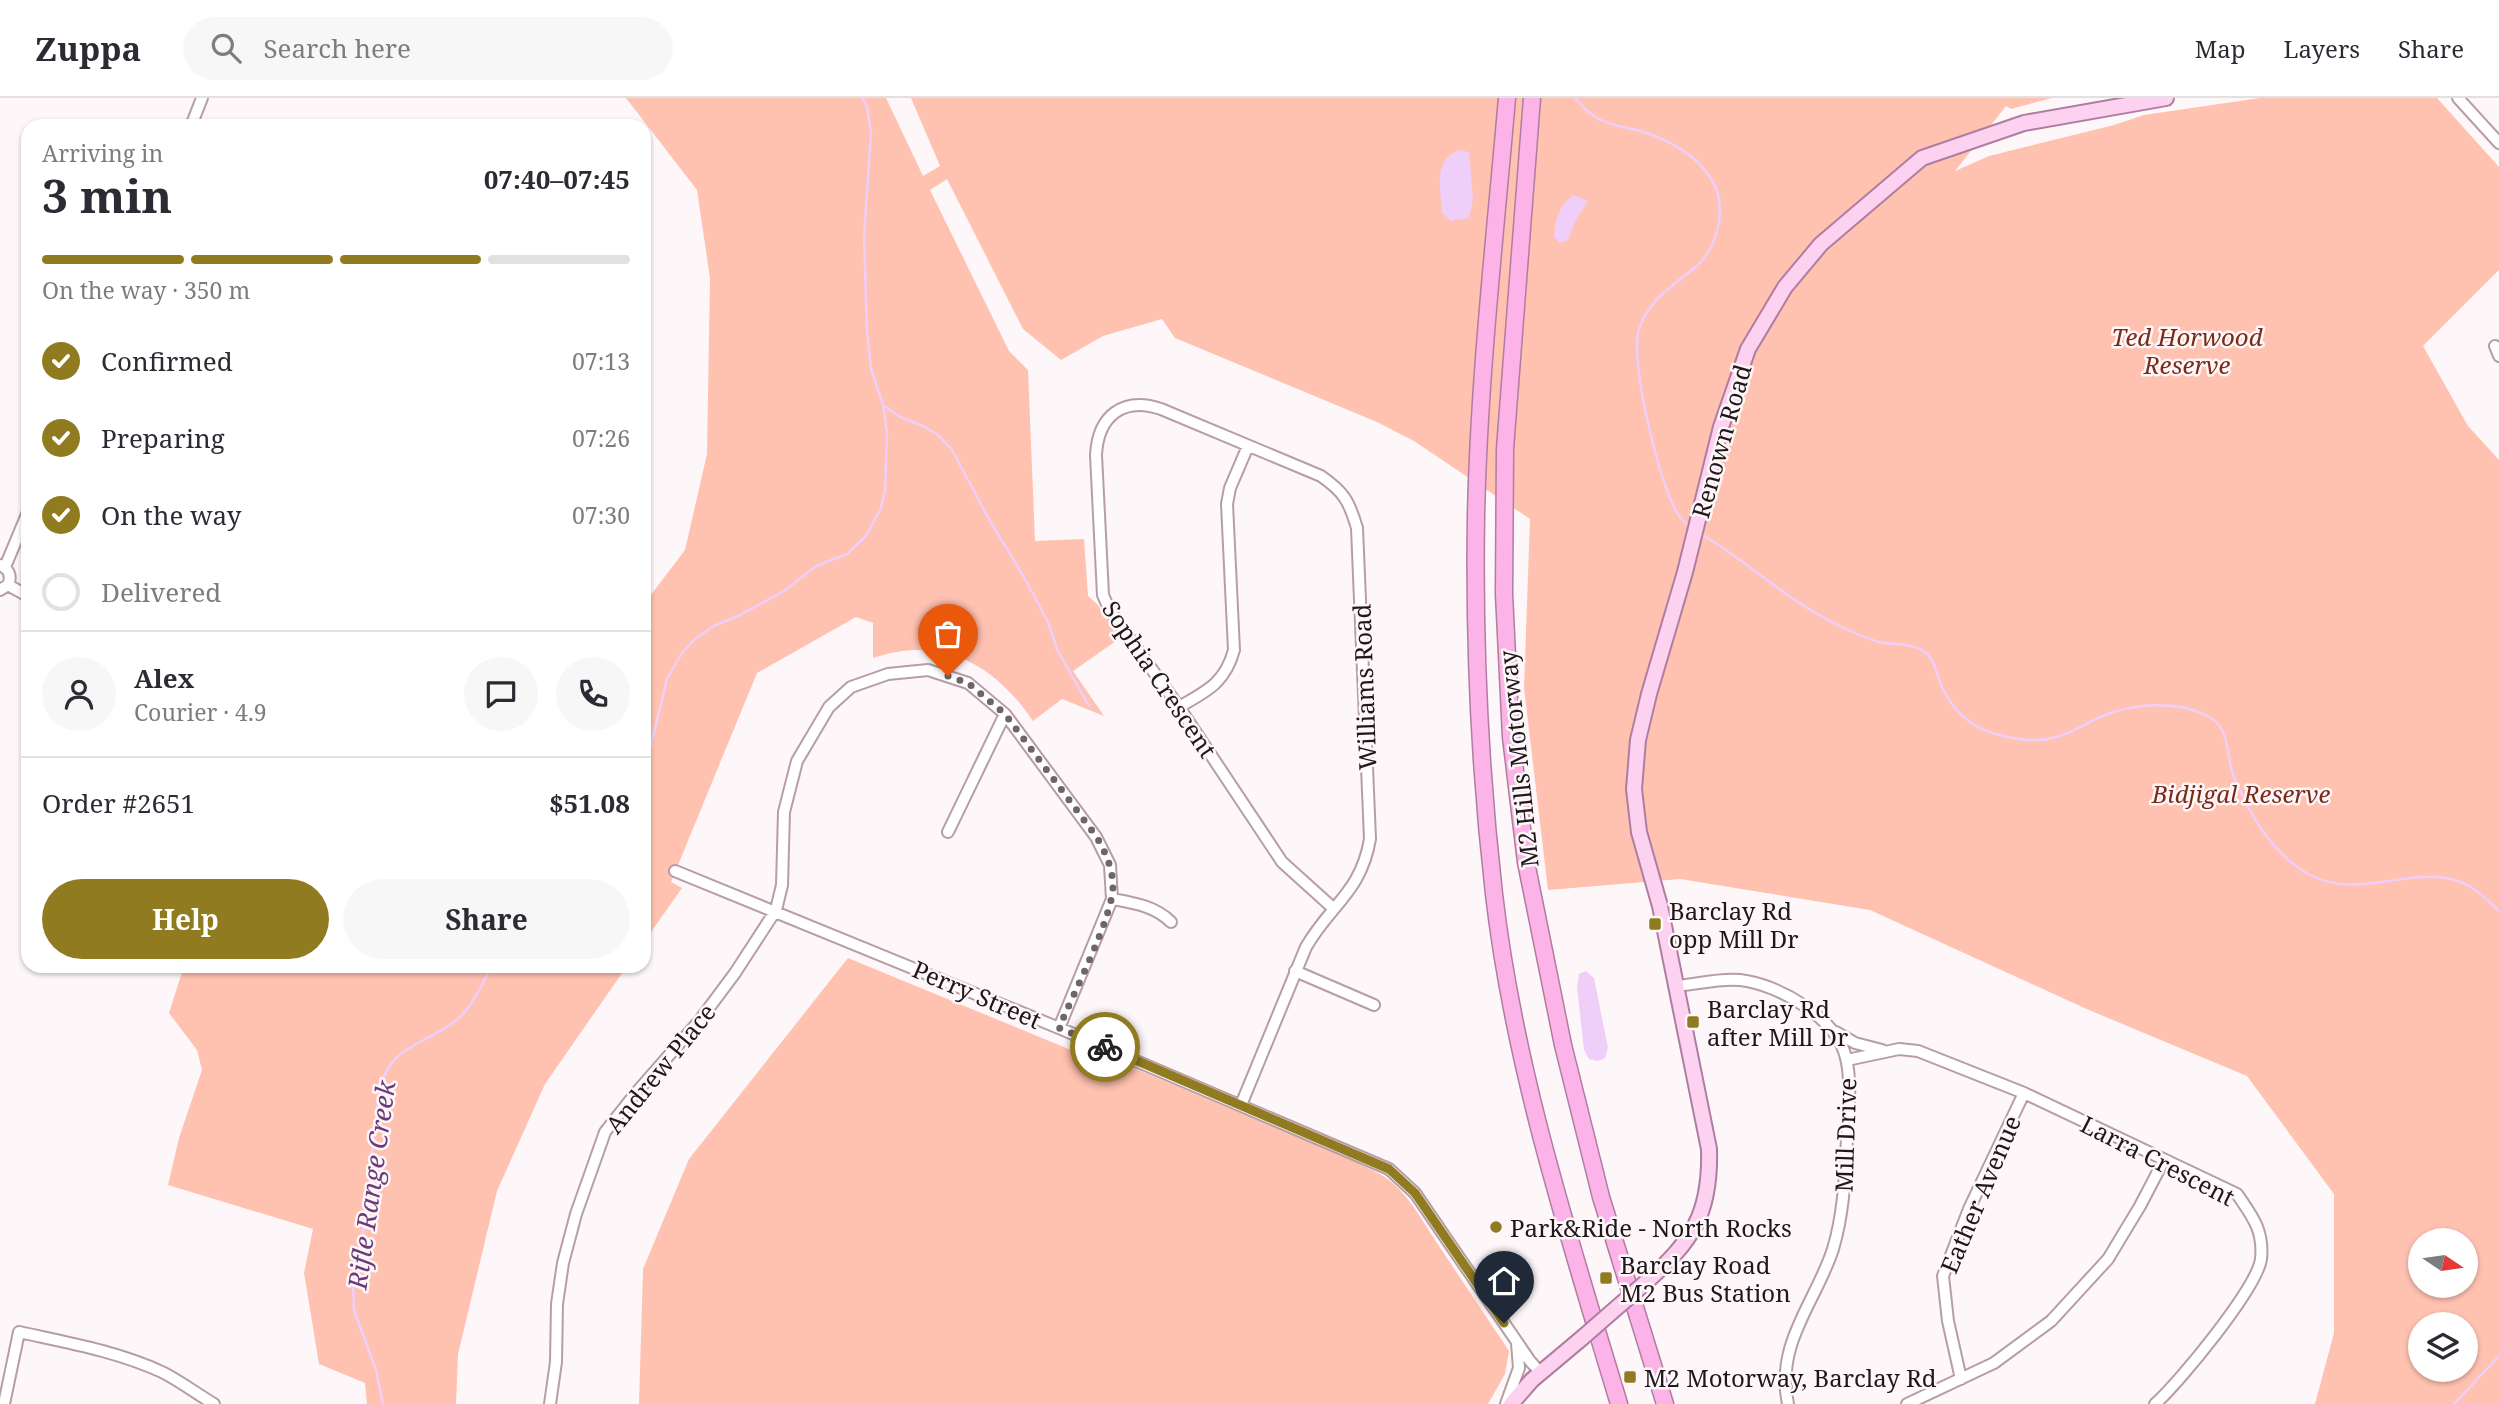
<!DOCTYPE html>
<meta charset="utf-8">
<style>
:root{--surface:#fff;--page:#f7f7f7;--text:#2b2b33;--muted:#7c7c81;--line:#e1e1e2;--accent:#907b21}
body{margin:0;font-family:"Noto Serif",serif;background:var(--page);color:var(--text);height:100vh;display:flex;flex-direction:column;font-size:26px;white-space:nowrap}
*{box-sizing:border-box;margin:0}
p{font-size:23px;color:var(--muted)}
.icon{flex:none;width:38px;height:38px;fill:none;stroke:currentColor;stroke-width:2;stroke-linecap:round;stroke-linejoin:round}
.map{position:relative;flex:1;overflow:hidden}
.drawer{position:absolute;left:21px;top:21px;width:630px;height:854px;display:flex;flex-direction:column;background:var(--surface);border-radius:21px;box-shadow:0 2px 5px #0004}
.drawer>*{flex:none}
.needle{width:46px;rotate:103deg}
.buttons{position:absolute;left:2408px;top:1130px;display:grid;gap:14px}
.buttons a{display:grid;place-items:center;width:70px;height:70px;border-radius:50%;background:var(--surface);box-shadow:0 2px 5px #0004;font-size:35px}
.pin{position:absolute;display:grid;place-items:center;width:60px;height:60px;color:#fff;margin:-72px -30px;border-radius:50% 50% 50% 0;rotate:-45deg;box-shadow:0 0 7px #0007}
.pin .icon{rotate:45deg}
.courier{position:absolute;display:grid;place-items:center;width:70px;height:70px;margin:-35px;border:5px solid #907b21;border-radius:50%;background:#fff;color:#222;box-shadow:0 2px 9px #0007}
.headline em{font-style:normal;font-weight:700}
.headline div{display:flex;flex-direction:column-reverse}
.headline{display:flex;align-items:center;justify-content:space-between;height:119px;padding:0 21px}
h1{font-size:46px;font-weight:700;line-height:52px}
.bar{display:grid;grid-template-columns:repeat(4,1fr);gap:10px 7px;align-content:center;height:84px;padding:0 21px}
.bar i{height:9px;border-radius:5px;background:var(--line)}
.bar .on{background:var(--accent)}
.bar p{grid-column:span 4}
.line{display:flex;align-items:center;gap:18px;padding:0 21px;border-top:2px solid var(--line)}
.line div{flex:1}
.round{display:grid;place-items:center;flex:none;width:74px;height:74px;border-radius:37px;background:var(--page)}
ol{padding:0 21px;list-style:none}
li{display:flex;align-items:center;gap:21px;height:77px}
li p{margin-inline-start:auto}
li .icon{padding:7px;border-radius:50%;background:var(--accent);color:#fff;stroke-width:4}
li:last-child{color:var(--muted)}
li i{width:38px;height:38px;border:4px solid var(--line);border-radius:50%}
.action{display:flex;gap:14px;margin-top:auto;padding:14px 21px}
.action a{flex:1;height:80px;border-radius:42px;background:var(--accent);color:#fff;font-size:28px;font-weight:700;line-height:80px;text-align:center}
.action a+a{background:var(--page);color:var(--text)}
header{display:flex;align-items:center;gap:42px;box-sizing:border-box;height:98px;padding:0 35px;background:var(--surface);border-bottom:2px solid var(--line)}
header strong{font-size:33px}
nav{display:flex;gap:38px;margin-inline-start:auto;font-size:24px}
.search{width:490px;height:63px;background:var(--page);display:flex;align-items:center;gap:18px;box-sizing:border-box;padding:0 24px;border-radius:38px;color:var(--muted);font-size:26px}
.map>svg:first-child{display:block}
.green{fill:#ffc1b0;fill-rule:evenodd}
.water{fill:#efcef9}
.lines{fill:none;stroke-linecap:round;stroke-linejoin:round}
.stream{stroke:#efcef9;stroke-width:2.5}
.minor-casing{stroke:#b79ea6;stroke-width:14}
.major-casing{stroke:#af7da0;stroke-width:18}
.highway-casing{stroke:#af7da0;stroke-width:19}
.minor{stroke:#fff;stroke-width:10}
.major{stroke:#fdd2f1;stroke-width:14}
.highway{stroke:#fcb4e8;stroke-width:16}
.major-bridge-casing{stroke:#af7da0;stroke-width:18;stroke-linecap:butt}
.major-bridge{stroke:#fdd2f1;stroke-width:14}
.done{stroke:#6d6568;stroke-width:7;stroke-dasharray:0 12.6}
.route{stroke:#907b21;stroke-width:9}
.poi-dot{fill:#907b21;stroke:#fdf7f9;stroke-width:2.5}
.labels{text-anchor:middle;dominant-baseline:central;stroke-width:5;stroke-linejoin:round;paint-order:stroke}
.park-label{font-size:24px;font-style:italic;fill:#7a2b16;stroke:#fdf7f9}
.street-label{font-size:24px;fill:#20171a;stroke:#fdf7f9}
.poi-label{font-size:24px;fill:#20171a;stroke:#fdf7f9;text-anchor:start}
.water-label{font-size:26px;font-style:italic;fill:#6b3a7a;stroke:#fdf7f9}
</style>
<header>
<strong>Zuppa</strong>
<div class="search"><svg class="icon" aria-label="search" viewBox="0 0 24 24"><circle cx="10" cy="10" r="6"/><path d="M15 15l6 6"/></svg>Search here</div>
<nav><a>Map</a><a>Layers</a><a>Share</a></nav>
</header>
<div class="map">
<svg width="2499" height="1306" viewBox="0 0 2499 1306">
<rect width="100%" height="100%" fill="#fdf7f9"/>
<!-- green -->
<path class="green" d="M 626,0 L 886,0 L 923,78 L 940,68 L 911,0 L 2052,0 L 2011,11 L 2006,8 L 1955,73 L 1989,58 L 2114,27 L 2144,17 L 2260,0 L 2437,0 L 2499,69 L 2499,172 L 2423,248 L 2468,328 L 2499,362 L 2499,1306 L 2315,1306 L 2334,1235 L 2334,1096 L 2247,978 L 2089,912 L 1870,812 L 1680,781 L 1548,792 L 1524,590 L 1530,421 L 1414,343 L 1377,324 L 1175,240 L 1162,221 L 1103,238 L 1061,262 L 1023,231 L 947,81 L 930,92 L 1009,253 L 1028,272 L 1035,443 L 1084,441 L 1088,498 L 1098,507 L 1119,541 L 1073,573 L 1104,618 L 1062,601 L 1033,623 C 994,565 941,537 873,560 L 873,525 L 856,519 L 757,575 L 671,784 L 682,790 L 644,844 L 644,506 L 685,452 L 707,356 L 710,180 L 697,92 ZM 2420,1143 L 2466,1143 L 2466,1188 L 2420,1188 ZM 2420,1227 L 2466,1227 L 2466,1272 L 2420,1272 Z
M 848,860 L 1088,959 L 1091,952 L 1341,1057 C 1361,1067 1384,1075 1399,1091 C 1416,1109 1428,1132 1441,1151 L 1509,1253 L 1505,1276 L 1488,1306 L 639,1306 L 643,1171 L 689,1061 Z
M 184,868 L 627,868 L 545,986 L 497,1093 L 458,1256 L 456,1306 L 367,1306 L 365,1285 L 319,1266 L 304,1175 L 313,1131 L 168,1087 L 179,1040 L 202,972 L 197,952 L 169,915 Z"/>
<!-- water -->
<path class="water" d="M 1460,52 L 1469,54 L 1473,101 L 1469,120 L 1451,123 L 1442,115 C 1441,93 1432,61 1460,52 Z
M 1573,97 L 1588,103 L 1576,122 L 1568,142 L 1560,145 L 1554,139 C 1555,123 1559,107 1573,97 Z
M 1586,873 L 1594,880 L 1608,950 L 1605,960 L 1598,963 L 1589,961 L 1584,952 L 1577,889 L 1579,876 Z"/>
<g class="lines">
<!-- stream -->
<path class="stream" d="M 1575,0 C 1582,8 1589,16 1599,21 C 1611,28 1626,29 1640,33 C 1671,42 1705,61 1717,93 C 1725,117 1716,149 1698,167 C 1676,186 1652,198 1640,228 C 1628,259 1658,378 1674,409 C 1678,417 1683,424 1690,429
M 883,307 L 902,320 L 923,328 L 938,337 L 952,352 L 990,423 L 1024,479 L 1048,524 L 1057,551 L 1089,608
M 1699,435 C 1742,459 1778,495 1821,518 C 1839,528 1859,538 1879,544 C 1894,547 1913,545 1925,554 C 1935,562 1937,577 1941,587 C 1951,609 1967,626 1989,634 C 2008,640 2033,645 2052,640 C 2070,637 2084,626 2100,619 C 2132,605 2177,602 2208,618 C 2232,631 2225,657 2234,679 C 2249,716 2274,758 2310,777 C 2359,803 2411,766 2461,784 C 2476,790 2487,802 2499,813
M 644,676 L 667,581 L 682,555 L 695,541 L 714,528 L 740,517 L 784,493 L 816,468 L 847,456 L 866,438 L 881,410 L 885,393 L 887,334 L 883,307 L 871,271 L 867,233 L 864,137 L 871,35 L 867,8 L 862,0
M 383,1306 L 376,1272 L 354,1212 L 353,1187 L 363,1136 L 379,992 C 392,943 427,948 459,920 C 473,907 483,886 491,868
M 2454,1306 L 2499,1258"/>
<defs>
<path id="minor" d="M 2458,0 L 2499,45
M 191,28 L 202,0
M 2495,248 L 2499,258
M 0,467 C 9,471 12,478 8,487 L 0,492
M 5,469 L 28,414
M 8,487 L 28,498
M 1179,609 C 1207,593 1225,585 1234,552 L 1227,406 L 1230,390 L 1248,348
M 948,734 L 1005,616
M 675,773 L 1059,930 L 1389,1071 L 1415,1095 L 1530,1263 L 1540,1274
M 1112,801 C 1134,805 1155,808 1171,824
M 1295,873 L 1374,907
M 1677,888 C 1698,886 1719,880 1740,882 C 1778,886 1837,920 1846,960 C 1852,985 1848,1014 1847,1040 C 1845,1078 1844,1114 1833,1151 C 1816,1204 1775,1245 1788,1306
M 1836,934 L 1855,945 L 1882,952
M 1847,962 L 1899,951 L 1918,953 L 2024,995 L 2237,1096 C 2252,1118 2264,1132 2261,1161 C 2257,1190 2179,1285 2155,1306
M 1241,1007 L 1306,849 C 1331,806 1361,794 1370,741 L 1357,430 C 1349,403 1344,394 1321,378 L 1161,311 C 1123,298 1098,318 1096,357 L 1103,497 L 1110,513 L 1179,609 L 1282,764 L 1333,810
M 1961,1281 L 1948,1223 L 1943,1178 L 1969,1111 L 2024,995
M 4,1306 L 19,1234 C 69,1245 116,1253 162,1274 C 180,1283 197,1296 214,1306
M 550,1306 L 556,1264 L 557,1206 L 563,1165 L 576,1116 L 605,1034 L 635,996 L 700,922 L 735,875 L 776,812 L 782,787 L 784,714 L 797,663 L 829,609 L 851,589 L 888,576 L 928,572 L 968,585 L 1005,616 L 1096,739 L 1110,767 L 1112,801 L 1059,930
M 1506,1306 L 1519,1270 L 1517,1245
M 1907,1306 L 1994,1265 L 2051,1223 L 2108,1161 L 2140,1108 L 2164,1062"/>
<path id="major" d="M 1645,1185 C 1692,1143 1711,1117 1709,1051 L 1660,808 L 1639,734 L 1634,691 L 1638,642 L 1649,596 L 1685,474 L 1721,329 L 1748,251 L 1785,189 L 1821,146 L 1922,60 L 2024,25 L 2166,0
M 1511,1306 L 1532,1282 L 1582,1240"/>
<path id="highway" d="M 1507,0 C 1495,139 1479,278 1476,418 C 1474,541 1480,674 1494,796 C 1514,970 1569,1139 1619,1306
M 1532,0 L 1505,351 L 1504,496 L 1511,639 L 1526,764 L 1563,947 L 1601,1099 L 1665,1306"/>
</defs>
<!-- minor casing -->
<use href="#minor" class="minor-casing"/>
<!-- major casing -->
<use href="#major" class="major-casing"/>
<!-- highway casing -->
<use href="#highway" class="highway-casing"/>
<!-- minor -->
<use href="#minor" class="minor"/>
<!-- major -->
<use href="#major" class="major"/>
<!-- highway -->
<use href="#highway" class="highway"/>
<defs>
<path id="major-bridge" d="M 1582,1240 L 1645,1185"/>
</defs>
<!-- major-bridge casing -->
<use href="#major-bridge" class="major-bridge-casing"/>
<!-- major-bridge -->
<use href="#major-bridge" class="major-bridge"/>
</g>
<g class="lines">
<!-- done -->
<path class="done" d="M 948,578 L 968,585 L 1005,616 L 1096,738 C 1105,753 1111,767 1113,784 C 1115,816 1073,896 1059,930 L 1105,949"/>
<!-- route -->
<path class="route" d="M 1105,949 L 1389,1071 L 1415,1095 L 1504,1225"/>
</g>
<!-- markers -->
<g class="poi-dot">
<rect x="1648" y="819" width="14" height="14" rx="3.5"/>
<rect x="1686" y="917" width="14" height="14" rx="3.5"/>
<circle cx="1496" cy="1129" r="7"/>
<rect x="1599" y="1173" width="14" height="14" rx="3.5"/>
<rect x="1623" y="1272" width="14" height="14" rx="3.5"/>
</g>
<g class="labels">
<!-- park labels -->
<g class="park-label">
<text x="2187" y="238">Ted Horwood<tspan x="2187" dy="28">Reserve</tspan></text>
<text x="2241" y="695">Bidjigal Reserve</text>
</g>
<!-- street labels -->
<g class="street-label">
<text transform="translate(1721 343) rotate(-74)">Renown Road</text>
<text transform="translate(1160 581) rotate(56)">Sophia Crescent</text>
<text transform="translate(1364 589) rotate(-92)">Williams Road</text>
<text transform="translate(1518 661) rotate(-96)">M2 Hills Motorway</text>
<text transform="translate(977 896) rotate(23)">Perry Street</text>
<text transform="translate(660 970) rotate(-51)">Andrew Place</text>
<text transform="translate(1845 1037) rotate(-88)">Mill Drive</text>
<text transform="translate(2158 1062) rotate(27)">Larra Crescent</text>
<text transform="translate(1980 1096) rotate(-67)">Eather Avenue</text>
</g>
<!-- poi labels -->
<g class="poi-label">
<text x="1669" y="812">Barclay Rd<tspan x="1669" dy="28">opp Mill Dr</tspan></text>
<text x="1707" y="910">Barclay Rd<tspan x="1707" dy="28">after Mill Dr</tspan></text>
<text x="1510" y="1129">Park&amp;Ride - North Rocks</text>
<text x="1620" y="1166">Barclay Road<tspan x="1620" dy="28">M2 Bus Station</tspan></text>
<text x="1644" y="1279">M2 Motorway, Barclay Rd</text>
</g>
<!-- water labels -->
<g class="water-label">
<text transform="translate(371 1087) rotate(-82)">Rifle Range Creek</text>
</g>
</g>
</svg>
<div class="buttons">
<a><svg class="needle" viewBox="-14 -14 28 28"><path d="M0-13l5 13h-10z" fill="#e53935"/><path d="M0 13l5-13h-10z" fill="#7c7c81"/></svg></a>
<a><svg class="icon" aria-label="layers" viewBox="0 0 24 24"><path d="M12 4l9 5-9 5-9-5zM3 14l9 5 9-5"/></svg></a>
</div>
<div class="pin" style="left:948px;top:578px;background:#ea580c"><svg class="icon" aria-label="bag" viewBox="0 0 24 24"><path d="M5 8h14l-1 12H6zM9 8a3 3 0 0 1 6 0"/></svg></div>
<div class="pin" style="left:1504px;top:1225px;background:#1f2937"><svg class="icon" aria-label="home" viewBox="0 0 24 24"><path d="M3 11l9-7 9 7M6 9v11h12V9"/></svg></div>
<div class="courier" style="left:1105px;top:949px"><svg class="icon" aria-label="bike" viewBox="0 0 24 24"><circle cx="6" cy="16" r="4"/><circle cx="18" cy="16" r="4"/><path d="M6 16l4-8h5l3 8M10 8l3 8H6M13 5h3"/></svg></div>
<section class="drawer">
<div class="headline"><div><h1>3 min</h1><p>Arriving in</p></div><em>07:40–07:45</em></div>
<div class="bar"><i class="on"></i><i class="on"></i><i class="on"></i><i></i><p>On the way · 350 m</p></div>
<ol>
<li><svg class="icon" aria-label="check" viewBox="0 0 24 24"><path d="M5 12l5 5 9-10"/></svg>Confirmed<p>07:13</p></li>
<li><svg class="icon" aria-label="check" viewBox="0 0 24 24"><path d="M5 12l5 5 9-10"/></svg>Preparing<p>07:26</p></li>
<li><svg class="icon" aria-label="check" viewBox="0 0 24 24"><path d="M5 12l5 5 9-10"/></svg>On the way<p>07:30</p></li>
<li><i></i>Delivered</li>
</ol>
<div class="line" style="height:126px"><a class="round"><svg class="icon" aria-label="person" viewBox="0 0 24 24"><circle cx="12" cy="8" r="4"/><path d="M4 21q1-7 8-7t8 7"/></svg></a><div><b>Alex</b><p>Courier · 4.9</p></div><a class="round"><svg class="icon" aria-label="chat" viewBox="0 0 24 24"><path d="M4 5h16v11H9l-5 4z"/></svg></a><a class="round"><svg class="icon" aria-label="phone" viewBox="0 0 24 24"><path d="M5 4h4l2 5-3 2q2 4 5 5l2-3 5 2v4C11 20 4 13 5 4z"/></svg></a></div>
<div class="line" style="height:91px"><div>Order #2651</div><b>$51.08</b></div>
<div class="action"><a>Help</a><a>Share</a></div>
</section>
</div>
